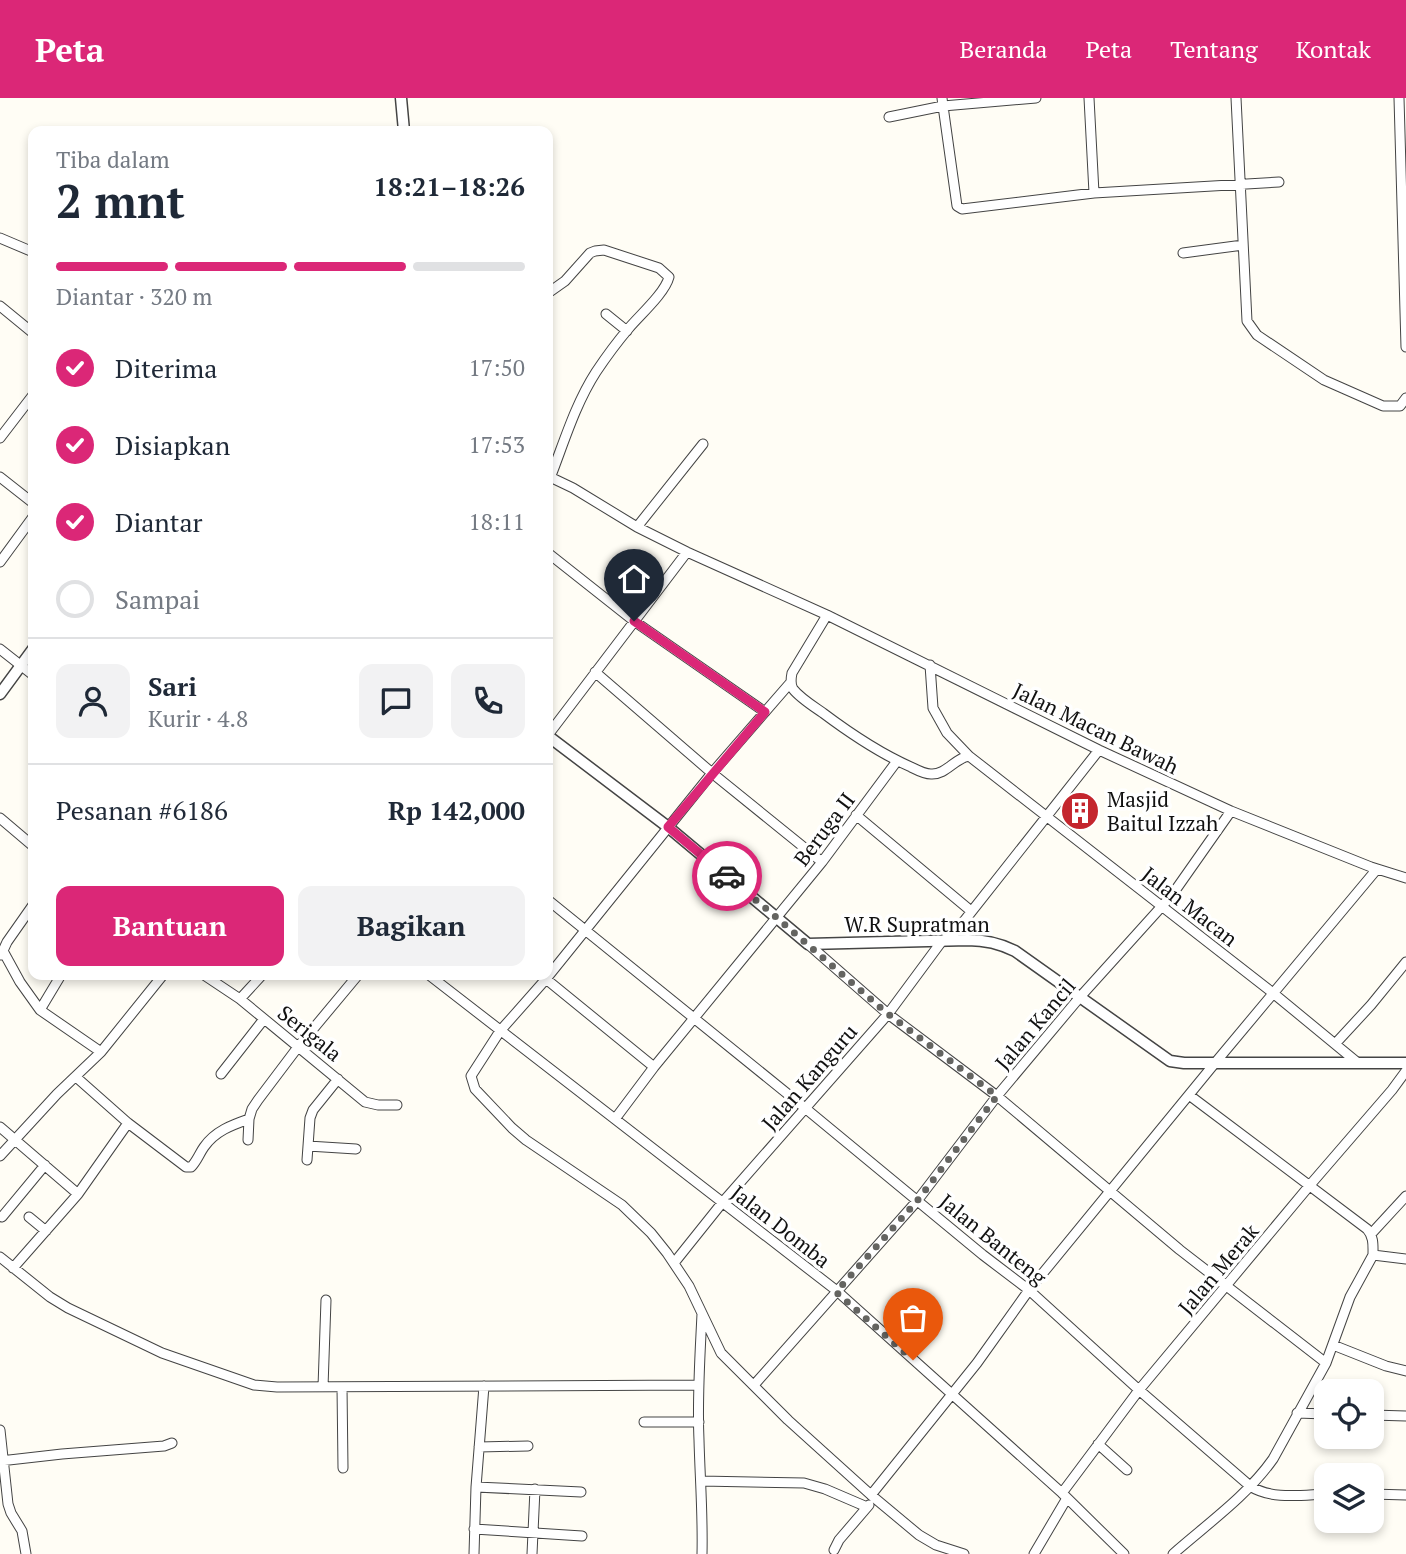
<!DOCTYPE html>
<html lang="id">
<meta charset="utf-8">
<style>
:root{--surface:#fff;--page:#f2f2f3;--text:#1f2937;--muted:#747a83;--line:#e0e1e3;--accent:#db2777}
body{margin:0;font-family:"PT Serif",serif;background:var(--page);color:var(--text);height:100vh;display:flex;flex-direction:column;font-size:26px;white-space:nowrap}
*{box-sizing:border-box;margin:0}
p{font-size:23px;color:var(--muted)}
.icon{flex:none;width:38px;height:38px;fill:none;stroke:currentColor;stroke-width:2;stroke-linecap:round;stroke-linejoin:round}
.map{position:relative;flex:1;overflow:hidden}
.details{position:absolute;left:28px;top:28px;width:525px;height:854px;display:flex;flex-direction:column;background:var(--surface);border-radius:14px;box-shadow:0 4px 10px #0003}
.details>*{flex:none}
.buttons{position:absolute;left:1314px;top:1281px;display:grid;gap:14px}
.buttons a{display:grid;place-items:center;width:70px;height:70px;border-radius:14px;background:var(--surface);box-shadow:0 4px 10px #0003;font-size:35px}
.pin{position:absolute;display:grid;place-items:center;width:60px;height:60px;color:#fff;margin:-72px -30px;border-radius:50% 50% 50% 0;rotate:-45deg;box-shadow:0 0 7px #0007}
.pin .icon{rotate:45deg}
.courier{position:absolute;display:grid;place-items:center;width:70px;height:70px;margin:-35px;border:5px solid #db2777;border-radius:50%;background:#fff;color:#222;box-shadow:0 2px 9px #0007}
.summary em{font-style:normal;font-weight:700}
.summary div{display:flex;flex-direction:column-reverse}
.summary{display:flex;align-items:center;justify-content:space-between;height:119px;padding:0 28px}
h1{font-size:46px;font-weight:700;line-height:52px}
.bar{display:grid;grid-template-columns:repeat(4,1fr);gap:10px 7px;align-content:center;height:84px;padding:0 28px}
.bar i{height:9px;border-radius:5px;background:var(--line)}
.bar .active{background:var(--accent)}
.bar p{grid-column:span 4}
.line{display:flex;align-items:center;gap:18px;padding:0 28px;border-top:2px solid var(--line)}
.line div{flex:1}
.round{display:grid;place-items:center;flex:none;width:74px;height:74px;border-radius:14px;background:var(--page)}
ol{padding:0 28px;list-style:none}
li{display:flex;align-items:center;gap:21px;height:77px}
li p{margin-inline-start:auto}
li .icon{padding:7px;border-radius:50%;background:var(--accent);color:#fff;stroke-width:4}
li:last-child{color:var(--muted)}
li i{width:38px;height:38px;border:4px solid var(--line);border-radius:50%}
.action{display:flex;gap:14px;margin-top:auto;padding:14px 28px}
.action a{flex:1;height:80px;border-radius:14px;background:var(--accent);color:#fff;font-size:28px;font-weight:700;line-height:80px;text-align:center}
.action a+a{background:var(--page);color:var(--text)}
header{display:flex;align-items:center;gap:42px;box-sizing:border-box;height:98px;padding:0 35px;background:var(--accent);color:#fff}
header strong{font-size:33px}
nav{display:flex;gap:38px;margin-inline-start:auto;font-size:24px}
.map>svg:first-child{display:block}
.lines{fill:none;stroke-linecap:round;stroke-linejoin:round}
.minor-casing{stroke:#444;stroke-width:11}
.tertiary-casing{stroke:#444;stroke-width:13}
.minor{stroke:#fff;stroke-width:9}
.tertiary{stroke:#fff;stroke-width:10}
.done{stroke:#646461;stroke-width:7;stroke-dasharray:0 12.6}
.route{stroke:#db2777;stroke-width:9}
.labels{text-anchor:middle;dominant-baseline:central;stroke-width:7;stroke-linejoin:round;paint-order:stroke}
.street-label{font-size:21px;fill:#111;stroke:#fff}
.poi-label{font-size:21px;fill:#111;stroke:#fff;text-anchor:start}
</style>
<header>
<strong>Peta</strong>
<nav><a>Beranda</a><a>Peta</a><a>Tentang</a><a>Kontak</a></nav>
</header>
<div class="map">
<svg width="1406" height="1456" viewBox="0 0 1406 1456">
<rect width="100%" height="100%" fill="#fffdf5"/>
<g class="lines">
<defs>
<path id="minor" d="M 942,0 L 943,8 L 1036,0
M 1089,0 L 1094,95
M 1236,0 L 1247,223 L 1257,237 L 1324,282 L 1383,308 L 1400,308 L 1406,300
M 1399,0 L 1406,249
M 889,19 L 943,8 L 957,108 L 962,111 L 1094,95 L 1279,84
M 0,140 L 33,154
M 1183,155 L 1243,147
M 548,195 L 565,183 L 590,155 L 595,153 L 604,152 L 659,170 L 669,179 C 665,195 640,217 629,230 C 617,244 606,259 596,274 C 576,305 565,341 552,375 L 548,382
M 0,208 L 33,235
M 606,216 L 627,233
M 0,340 L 33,297
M 0,379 L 33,405
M 550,379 L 573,390 L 637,429 L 687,454 L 827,517 L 1099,652 L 1231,713 L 1371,769 L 1406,780
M 637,429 L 703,346
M 548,455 L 634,523 L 765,614
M 0,464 L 33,419
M 827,517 L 792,575 C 791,580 790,586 793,591 C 800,600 813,608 823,615 C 851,636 879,655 911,669 C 917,672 924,676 931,676 C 946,677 955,660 969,658
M 0,551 L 33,577
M 930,567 L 933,610 L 947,635 L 969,658 L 1273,895 L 1358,965
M 595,574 L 712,675 L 822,764
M 791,584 L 712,675 L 546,881 L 500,933 L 471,978 L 475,991 L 512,1030 L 526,1042 L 622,1107 L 651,1135 L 667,1155 L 689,1188 L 721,1255 L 788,1322 L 871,1397 L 919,1437 L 936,1447 L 964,1456
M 548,637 L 687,454
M 856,717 L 971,813
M 0,720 L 33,748
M 548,802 L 805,1010 L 983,1157 L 1029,1192 L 1139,1292 L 1250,1388 C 1272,1402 1301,1397 1326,1396
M 808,846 L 888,916 L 997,998 L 1180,1152 L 1326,1265
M 3,853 L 20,884 L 40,912 L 101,954
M 1,857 L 7,844 L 33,807
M 204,877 L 240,901 L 365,1004 L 378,1007 L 397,1007
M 429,877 L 837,1193 L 1062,1395 L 1124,1456
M 546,881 L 654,969
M 240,901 L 262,877
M 40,912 L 61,877
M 1335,946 L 1371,907 L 1406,864
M 221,976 L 264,921
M 76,979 L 128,1025 L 186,1069 L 191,1069 C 197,1063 199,1056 204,1049 C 215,1033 232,1027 249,1021
M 1189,997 L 1367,1131 C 1374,1139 1373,1147 1373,1157 L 1406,1161
M 615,1021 L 654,969 L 822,764 L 897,663
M 0,1029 L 78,1096
M 248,1042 L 249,1021 L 252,1011 L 258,1002 L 298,949 L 358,877
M 308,1048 L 356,1051
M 0,1058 L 57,996 L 101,954 L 163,877
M 307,1062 L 310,1020 L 313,1012 L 338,981
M 2,1119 L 45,1067
M 29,1119 L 46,1133
M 1371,1136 L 1406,1098
M 0,1159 L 50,1199 L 68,1210 L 162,1255 L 254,1287 L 277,1289 L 698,1287
M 674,1165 L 722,1105 L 888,916 L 942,843 L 953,837 L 1099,652
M 13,1170 L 78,1096 L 128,1025
M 702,1216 C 700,1258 697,1300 699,1342 C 700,1380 703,1418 702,1456
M 1333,1247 L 1386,1268 L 1406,1273
M 754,1287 L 917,1103 L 997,998 L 1080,899 L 1172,797 L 1231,713
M 323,1289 L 326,1202
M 342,1289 L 343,1370
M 1297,1315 L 1326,1316
M 1372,1317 L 1406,1318
M 644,1324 L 699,1324
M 0,1332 L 8,1406 L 11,1415 L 22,1433 L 26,1456
M 1098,1346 L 1127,1372
M 479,1349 L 528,1348
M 0,1363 L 62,1356 L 164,1348 L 172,1345
M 701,1383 L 804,1385 L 825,1391 L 867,1409
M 476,1389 L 581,1394
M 1062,1395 L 1139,1292 L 1310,1087 L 1392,992 L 1406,973
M 1372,1396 L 1406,1397
M 871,1397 L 977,1265 L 1029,1192 L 1215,965 L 1377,771
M 474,1431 L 582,1438
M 834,1452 L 839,1442 L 869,1407
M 474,1456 L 476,1389 L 484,1288
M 532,1456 L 535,1391
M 1034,1456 L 1067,1400
M 1173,1456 C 1207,1426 1247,1398 1273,1361 L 1326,1265 L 1350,1199 L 1373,1157"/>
<path id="tertiary" d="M 401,0 L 404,33
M 0,596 L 33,551
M 548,638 L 668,729 L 808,846 L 968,842 C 985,842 999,845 1015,853 L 1170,963 L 1184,965 L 1406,965"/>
</defs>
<!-- minor casing -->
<use href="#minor" class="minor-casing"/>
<!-- tertiary casing -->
<use href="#tertiary" class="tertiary-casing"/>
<!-- minor -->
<use href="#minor" class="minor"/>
<!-- tertiary -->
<use href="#tertiary" class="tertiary"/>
</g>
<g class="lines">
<!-- done -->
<path class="done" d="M 727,778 L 776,819 L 888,916 L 997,998 L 917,1103 L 836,1194 L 913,1262"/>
<!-- route -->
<path class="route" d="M 634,523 L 765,614 L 668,729 L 727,778"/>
</g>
<!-- icons -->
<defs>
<symbol id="building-disc" viewBox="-11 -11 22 22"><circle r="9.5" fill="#c4262e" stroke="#fff"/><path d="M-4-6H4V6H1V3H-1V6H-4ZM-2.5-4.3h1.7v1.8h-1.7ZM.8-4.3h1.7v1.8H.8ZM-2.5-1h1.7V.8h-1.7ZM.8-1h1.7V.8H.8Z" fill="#fff"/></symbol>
</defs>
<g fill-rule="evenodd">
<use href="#building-disc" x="1058" y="691" width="44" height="44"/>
</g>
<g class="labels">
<!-- street labels -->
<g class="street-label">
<text transform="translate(1096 630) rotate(26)">Jalan Macan Bawah</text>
<text transform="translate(824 731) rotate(-53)">Beruga II</text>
<text transform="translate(1190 808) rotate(38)">Jalan Macan</text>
<text x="917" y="826">W.R Supratman</text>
<text transform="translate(1035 926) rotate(-50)">Jalan Kancil</text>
<text transform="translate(310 935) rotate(39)">Serigala</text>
<text transform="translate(809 979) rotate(-49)">Jalan Kanguru</text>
<text transform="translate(781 1128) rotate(38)">Jalan Domba</text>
<text transform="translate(993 1141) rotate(39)">Jalan Banteng</text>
<text transform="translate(1218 1171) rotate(-50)">Jalan Merak</text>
</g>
<!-- poi labels -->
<g class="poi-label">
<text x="1107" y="701">Masjid<tspan x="1107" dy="24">Baitul Izzah</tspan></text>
</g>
</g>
</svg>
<div class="buttons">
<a><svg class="icon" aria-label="locate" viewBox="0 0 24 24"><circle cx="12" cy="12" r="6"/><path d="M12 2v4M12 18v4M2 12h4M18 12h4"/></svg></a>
<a><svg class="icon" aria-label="layers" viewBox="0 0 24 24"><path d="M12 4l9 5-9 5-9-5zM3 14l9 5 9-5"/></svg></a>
</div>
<div class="pin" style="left:913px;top:1262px;background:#ea580c"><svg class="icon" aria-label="bag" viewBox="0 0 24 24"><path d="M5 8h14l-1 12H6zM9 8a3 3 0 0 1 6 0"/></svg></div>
<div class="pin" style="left:634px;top:523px;background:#1f2937"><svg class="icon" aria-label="home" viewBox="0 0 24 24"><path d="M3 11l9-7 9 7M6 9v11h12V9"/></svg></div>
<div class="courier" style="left:727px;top:778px"><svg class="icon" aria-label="car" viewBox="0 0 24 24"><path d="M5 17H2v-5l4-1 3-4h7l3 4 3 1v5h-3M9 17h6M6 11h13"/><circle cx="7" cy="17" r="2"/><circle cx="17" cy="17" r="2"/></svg></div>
<section class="details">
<div class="summary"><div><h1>2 mnt</h1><p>Tiba dalam</p></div><em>18:21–18:26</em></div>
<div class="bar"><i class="active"></i><i class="active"></i><i class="active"></i><i></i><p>Diantar · 320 m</p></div>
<ol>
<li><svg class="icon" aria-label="check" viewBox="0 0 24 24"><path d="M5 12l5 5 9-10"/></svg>Diterima<p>17:50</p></li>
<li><svg class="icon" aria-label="check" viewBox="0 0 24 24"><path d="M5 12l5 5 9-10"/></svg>Disiapkan<p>17:53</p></li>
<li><svg class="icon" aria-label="check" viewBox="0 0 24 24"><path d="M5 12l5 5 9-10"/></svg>Diantar<p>18:11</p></li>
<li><i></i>Sampai</li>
</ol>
<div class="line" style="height:126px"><a class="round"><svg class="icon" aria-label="person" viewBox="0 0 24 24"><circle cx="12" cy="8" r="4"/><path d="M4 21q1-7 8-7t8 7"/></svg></a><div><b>Sari</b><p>Kurir · 4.8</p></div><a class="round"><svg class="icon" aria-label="chat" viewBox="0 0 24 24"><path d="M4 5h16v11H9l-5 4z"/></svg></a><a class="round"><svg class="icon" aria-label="phone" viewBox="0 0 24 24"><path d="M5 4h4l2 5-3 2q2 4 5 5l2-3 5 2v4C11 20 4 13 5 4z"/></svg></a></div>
<div class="line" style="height:91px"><div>Pesanan #6186</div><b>Rp 142,000</b></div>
<div class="action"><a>Bantuan</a><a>Bagikan</a></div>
</section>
</div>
